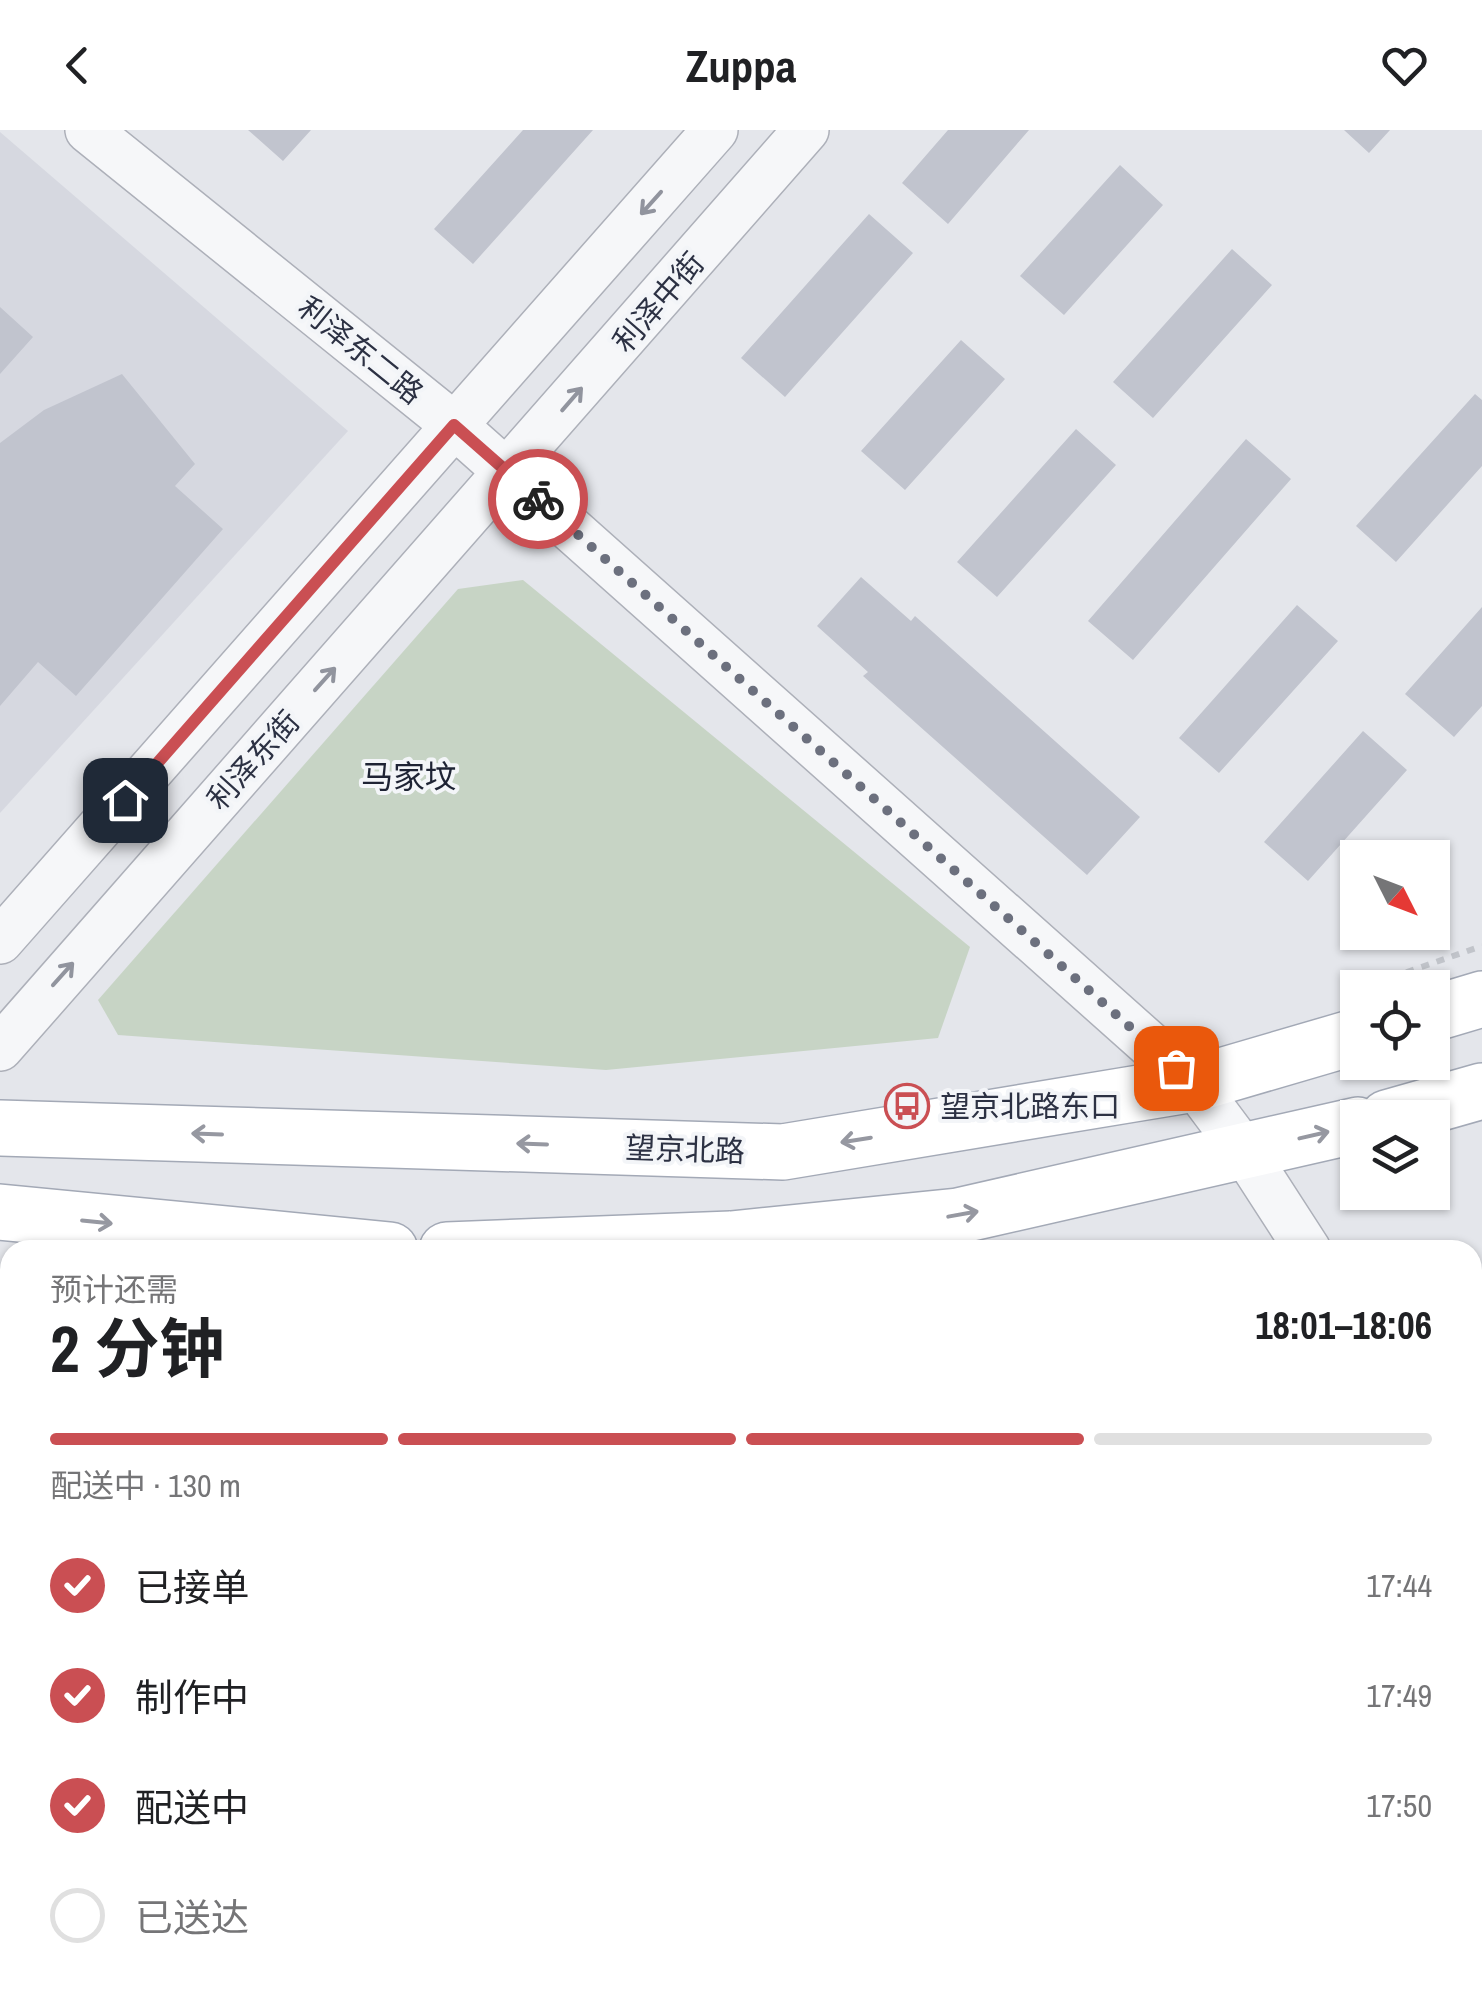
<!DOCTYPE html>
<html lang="zh">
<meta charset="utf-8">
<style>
:root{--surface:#fff;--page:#f6f6f6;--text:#202124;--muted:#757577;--line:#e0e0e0;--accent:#ca4f53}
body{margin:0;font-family:"Archivo Narrow","Noto Sans SC",sans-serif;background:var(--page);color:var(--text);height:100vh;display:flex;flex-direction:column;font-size:38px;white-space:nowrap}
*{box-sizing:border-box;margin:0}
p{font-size:32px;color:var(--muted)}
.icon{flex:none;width:55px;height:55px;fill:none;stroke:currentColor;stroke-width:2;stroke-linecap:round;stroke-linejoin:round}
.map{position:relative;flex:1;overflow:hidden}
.panel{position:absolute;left:0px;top:1110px;width:1482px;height:752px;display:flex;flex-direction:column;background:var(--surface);border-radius:30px 30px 0 0;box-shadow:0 2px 8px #0004}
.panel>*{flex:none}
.needle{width:65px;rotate:132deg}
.tools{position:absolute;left:1340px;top:710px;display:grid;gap:20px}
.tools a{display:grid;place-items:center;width:110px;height:110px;border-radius:0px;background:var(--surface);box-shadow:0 2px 8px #0004;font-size:50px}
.pin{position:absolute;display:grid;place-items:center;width:85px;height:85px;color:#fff;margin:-42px;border-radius:20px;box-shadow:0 5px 15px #0006}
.courier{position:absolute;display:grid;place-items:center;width:100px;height:100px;margin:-50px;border:8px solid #ca4f53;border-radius:50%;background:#fff;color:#222;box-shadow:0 2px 12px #0007}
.head em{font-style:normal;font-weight:700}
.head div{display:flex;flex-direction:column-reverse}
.head{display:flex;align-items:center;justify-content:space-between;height:170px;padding:0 50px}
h1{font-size:65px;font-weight:700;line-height:75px}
.bar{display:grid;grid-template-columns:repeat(4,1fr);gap:15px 10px;align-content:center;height:120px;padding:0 50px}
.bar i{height:12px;border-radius:8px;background:var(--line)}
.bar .active{background:var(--accent)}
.bar p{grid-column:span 4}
ol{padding:0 50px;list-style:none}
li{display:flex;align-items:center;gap:30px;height:110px}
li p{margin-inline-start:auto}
li .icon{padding:10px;border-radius:50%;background:var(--accent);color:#fff;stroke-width:4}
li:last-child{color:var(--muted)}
li i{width:55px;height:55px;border:5px solid var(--line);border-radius:50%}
header{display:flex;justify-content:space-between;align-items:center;height:130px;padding:0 50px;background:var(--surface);font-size:45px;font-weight:700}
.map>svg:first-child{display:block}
.built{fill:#d6d8e0}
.green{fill:#c7d4c5}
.building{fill:#c1c4ce}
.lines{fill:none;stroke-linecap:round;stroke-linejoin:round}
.service-casing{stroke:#adb0b9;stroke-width:20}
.tertiary-casing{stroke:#adb0b9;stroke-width:48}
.primary-casing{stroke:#a3a9b6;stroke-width:58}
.path{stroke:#c1c4ca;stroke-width:6;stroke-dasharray:8 8;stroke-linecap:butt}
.service{stroke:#f6f7f9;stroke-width:18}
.tertiary{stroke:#f6f7f9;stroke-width:45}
.primary{stroke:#fff;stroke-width:55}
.oneway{stroke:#91949e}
.oneway2{stroke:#9698a1}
.done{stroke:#6c707e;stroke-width:10;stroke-dasharray:0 18}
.route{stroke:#ca4f53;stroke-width:12}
.labels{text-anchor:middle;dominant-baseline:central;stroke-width:8;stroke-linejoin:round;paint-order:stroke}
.street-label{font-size:30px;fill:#2c3143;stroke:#f3f5f8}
.poi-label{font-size:30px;fill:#2c3143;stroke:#f3f5f8;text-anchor:start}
.neighbourhood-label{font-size:32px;fill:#1e2334;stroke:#f3f5f8}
</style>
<header><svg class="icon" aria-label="back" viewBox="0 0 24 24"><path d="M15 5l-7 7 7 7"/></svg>Zuppa<svg class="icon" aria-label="heart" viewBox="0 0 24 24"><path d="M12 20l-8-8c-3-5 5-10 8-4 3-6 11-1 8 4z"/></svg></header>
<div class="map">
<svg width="1482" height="1862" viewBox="0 0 1482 1862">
<rect width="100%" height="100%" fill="#e4e6eb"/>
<!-- built -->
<path class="built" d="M 0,2 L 348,301 L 0,683 Z"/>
<!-- green -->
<path class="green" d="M 523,450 L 970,817 L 938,908 L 606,940 L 118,905 L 98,870 L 458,459 Z"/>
<!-- building -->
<path class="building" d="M 248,0 L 311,0 L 283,31 Z
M 523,0 L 593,0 L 473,134 L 434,99 Z
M 948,0 L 1029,0 L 948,94 L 902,53 Z
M 1344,0 L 1390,0 L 1369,23 Z
M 1120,35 L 1163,75 L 1064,185 L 1020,146 Z
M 869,84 L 913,123 L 785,267 L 741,228 Z
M 1232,119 L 1272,155 L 1153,288 L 1113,252 Z
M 0,177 L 33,207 L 0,244 Z
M 961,210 L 1005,249 L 905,360 L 861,321 Z
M 122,244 L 195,334 L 175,356 L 223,399 L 76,566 L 38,532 L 0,576 L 0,313 L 44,280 Z
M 1475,264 L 1482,270 L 1482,336 L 1396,432 L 1356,396 Z
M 1076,299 L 1116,335 L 997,467 L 957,432 Z
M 1246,309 L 1291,349 L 1133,530 L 1088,491 Z
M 861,447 L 911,491 L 915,486 L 1140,687 L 1087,745 L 863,546 L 868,542 L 817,496 Z
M 1297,475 L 1338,511 L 1219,643 L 1179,608 Z
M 1482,477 L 1482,576 L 1454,607 L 1405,564 Z
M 1363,601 L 1407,640 L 1308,751 L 1264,712 Z
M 0,1724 L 10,1725 L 10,1852 L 614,1852 L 614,1862 L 0,1862 Z"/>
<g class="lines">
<defs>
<path id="service" d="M 1482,1168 L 1473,1202 L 1482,1262"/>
<path id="tertiary" d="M 88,0 L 454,295 L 1194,954 L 1244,1021 L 1308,1120
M 0,811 L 715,0
M 0,918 L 806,0
M 1472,1544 L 1482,1568"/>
<path id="primary" d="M 1432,884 L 1482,869
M 1387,988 L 1482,961
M 0,998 L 783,1022 L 1194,954 L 1358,906
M 0,1082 L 390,1120
M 447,1120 L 731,1109 L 958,1086 L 1358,995"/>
</defs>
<!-- service casing -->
<use href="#service" class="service-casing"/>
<!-- tertiary casing -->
<use href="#tertiary" class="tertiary-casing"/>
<!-- primary casing -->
<use href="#primary" class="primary-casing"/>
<!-- path -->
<path class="path" d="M 1361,858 L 1482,816"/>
<!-- service -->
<use href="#service" class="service"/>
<!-- tertiary -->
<use href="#tertiary" class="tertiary"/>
<!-- primary -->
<use href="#primary" class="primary"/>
</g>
<!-- one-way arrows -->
<defs><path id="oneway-shaft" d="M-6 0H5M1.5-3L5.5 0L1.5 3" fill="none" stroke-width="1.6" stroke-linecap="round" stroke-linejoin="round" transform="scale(2.5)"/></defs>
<g class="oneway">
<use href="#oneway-shaft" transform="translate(651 73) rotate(132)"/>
<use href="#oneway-shaft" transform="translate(572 269) rotate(-49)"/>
<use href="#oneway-shaft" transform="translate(325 549) rotate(-48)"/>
<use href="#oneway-shaft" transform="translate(63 844) rotate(-48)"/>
</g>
<g class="oneway2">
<use href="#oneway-shaft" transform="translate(207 1004) rotate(-178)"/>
<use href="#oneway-shaft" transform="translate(1314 1005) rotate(-13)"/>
<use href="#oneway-shaft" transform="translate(856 1010) rotate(171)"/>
<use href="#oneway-shaft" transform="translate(532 1014) rotate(-178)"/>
<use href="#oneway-shaft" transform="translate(963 1084) rotate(-10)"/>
<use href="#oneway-shaft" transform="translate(97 1092) rotate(6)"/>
</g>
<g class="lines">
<!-- done -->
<path class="done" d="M 538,369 L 1176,938"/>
<!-- route -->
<path class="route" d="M 125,670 L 454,295 L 538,369"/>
</g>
<!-- icons -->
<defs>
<symbol id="bus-ring" viewBox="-11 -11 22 22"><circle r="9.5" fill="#f3f5f8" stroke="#ca4f53" stroke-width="1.5"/><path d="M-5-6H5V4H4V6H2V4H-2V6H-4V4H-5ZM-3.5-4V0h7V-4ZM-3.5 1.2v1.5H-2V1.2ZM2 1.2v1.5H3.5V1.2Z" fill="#ca4f53"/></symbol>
</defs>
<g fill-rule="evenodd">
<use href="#bus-ring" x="882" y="951" width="50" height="50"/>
</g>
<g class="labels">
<!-- street labels -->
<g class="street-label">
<text transform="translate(658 172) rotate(-49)">利泽中街</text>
<text transform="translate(361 220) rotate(39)">利泽东二路</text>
<text transform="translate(253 630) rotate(-48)">利泽东街</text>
<text transform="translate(685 1019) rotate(2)">望京北路</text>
</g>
<!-- poi labels -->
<g class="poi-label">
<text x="940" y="976">望京北路东口</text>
</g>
<!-- neighbourhood labels -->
<g class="neighbourhood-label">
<text x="409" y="646">马家坟</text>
</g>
</g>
</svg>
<div class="tools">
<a><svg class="needle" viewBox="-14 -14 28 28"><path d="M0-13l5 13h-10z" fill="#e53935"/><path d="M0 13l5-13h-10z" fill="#757577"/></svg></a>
<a><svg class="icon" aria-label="locate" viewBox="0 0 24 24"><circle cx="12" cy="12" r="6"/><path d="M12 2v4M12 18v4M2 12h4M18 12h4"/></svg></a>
<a><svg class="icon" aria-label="layers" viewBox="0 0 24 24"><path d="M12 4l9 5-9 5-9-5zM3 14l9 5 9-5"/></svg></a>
</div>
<div class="pin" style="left:1176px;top:938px;background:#ea580c"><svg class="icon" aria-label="bag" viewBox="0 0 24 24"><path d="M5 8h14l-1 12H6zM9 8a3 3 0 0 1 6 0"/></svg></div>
<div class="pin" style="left:125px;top:670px;background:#1f2937"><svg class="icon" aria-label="home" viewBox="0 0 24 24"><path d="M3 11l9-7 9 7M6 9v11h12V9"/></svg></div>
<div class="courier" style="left:538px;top:369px"><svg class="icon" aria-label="bike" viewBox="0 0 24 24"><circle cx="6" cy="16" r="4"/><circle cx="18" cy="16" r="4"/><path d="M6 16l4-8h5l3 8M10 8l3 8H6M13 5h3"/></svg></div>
<section class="panel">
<div class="head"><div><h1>2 分钟</h1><p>预计还需</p></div><em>18:01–18:06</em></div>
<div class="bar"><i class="active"></i><i class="active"></i><i class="active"></i><i></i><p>配送中 · 130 m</p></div>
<ol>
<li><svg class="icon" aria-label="check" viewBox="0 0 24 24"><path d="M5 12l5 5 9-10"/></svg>已接单<p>17:44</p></li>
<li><svg class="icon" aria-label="check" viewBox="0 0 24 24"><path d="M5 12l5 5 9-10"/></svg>制作中<p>17:49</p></li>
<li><svg class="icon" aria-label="check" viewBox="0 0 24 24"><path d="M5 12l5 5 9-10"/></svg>配送中<p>17:50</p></li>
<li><i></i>已送达</li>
</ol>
</section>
</div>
